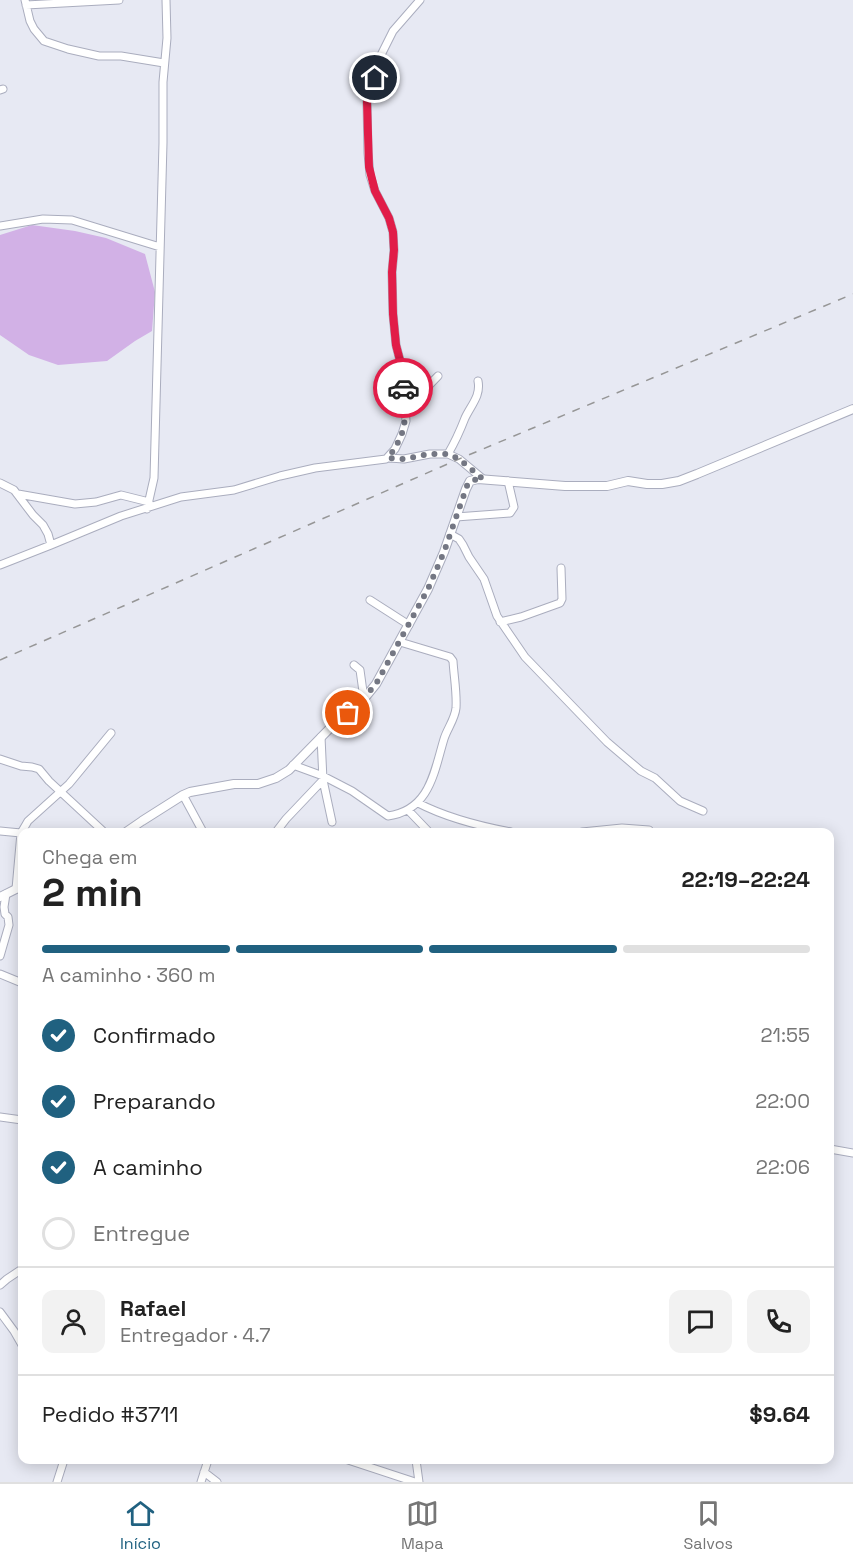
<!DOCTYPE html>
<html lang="pt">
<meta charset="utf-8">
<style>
:root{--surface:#fff;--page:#f2f2f2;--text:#222;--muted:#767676;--line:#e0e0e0;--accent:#206180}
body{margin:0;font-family:"Space Grotesk",sans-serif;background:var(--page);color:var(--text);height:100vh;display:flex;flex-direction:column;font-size:22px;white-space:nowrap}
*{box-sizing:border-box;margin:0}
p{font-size:20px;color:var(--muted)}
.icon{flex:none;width:33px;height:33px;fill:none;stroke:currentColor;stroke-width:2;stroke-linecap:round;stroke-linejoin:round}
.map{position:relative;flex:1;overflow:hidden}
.details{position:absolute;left:18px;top:828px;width:816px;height:636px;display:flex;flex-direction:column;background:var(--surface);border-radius:12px;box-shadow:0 3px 15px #0003}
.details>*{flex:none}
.pin{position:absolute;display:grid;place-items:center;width:51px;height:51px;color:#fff;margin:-26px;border:3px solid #fff;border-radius:50%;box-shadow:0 2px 6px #0007}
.courier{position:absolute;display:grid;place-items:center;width:60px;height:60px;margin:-30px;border:4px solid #e11d48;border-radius:50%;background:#fff;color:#222;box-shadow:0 2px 8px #0007}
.headline em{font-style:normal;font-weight:700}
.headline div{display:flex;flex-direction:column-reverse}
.headline{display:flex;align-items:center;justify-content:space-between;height:102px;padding:0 24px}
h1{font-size:39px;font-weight:700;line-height:45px}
.bar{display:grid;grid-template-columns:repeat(4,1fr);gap:9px 6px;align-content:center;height:72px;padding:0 24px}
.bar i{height:8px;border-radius:4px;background:var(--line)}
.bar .current{background:var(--accent)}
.bar p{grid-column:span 4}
.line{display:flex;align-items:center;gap:15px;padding:0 24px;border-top:2px solid var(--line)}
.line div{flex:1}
.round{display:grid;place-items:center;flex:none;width:63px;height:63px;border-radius:12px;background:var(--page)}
ol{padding:0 24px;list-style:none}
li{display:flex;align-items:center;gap:18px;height:66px}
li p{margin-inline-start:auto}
li .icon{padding:6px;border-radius:50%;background:var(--accent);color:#fff;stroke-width:4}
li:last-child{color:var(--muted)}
li i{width:33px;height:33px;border:3px solid var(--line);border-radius:50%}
.tab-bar{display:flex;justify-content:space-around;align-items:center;height:84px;border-top:2px solid var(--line);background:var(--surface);font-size:16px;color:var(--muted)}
.tab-bar a{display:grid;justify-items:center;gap:3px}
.tab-bar .current{color:var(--accent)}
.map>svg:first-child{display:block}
.green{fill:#d2b1e6}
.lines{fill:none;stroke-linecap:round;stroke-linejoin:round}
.minor-casing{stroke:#aaadbe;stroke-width:9}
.tertiary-casing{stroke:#aaadbe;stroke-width:10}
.minor{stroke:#fff;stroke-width:7}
.tertiary{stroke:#fff;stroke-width:8}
.rail{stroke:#969696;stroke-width:1.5;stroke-dasharray:8 8;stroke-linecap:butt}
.done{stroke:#747783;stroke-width:6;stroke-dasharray:0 10.8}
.route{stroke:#e11d48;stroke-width:8}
</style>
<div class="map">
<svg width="853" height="1482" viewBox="0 0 853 1482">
<rect width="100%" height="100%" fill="#e7e9f3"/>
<!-- green -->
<path class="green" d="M 32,225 L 75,231 L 106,238 L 145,254 L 155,292 L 152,331 L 135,341 L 107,361 L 58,365 L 29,355 L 0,335 L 0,235 Z"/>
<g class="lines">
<defs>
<path id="minor" d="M 25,0 L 30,21 L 34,29 L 44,41 L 68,49 L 99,56 L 121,56 L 164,63
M 26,5 L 119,0
M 0,90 L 3,89
M 0,226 L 43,219 L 72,220 L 160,247
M 405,410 L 438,376
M 448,454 C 455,442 460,431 465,418 C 471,405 481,396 478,381
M 389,458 L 404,459 L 430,454 L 448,454 L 459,459 L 483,479
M 0,483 L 14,490 L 33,515 L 43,525 L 48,534 L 51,545
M 18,494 L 75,504 L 96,502 L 121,495 L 149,502
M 147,509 L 154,478 L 163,143 L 163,82 L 167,38 L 166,0
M 456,517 L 510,513 L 514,507 L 508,481
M 450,534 L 459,539 L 463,545 L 469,557 L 484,579 L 497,616 L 525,657 L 607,742 L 641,771 L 655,778 L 680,801 L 703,811
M 0,565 L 51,545 L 121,516 L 181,497 L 234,490 L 280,476 L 315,468 L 386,459 L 395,449 L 402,434 L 406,421 L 403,372 L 396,345 L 393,314 L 392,272 L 394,251 L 393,232 L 389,218 L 375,191 L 370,175 L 368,153 L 367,102 L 380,57 L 393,31 L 420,0
M 370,600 L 409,625
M 500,622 L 521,617 L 560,603 L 562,599 L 561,568
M 354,665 L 360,670 L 364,699
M 0,759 L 21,766 L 32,767 L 39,769 L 49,781 L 104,832
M 293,765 L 323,776 L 352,791 L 388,816 C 430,810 434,772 444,739 C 447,729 455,719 456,708 C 457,693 454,677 453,661 L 450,657 L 400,642
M 323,780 L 332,822
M 183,795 L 203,832
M 418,803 C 447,818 479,826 511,832
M 408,810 L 429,832
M 0,831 L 21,833
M 276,832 L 286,819 L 323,780 L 321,737
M 582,832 L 622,828 L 649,830
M 16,889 L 21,833 L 28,821 L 69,784 L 111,733
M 0,956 L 9,925 L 8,917 L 5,914 L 4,907 L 6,894
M 0,974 L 22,983
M 0,1117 L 22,1120
M 830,1149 L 853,1153
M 0,1285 L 7,1279 L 22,1269
M 0,1312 L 14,1331 L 22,1345
M 348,1460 L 415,1482
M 416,1460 L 419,1482
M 204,1472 L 217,1482
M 57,1482 L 64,1460
M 201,1482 L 208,1460"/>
<path id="tertiary" d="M 126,832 L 142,821 L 183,795 L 190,792 L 234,784 L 258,784 L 276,778 L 289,770 L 337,721 L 359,705 L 376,684 L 428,589 L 444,552 L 466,489 L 470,481 L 478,479 L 565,486 L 607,486 L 628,481 L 647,484 L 662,484 L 679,481 L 697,474 L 853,409
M 0,897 L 22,886"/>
</defs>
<!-- minor casing -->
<use href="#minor" class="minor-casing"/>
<!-- tertiary casing -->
<use href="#tertiary" class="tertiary-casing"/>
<!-- minor -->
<use href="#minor" class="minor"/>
<!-- tertiary -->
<use href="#tertiary" class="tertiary"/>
<!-- rail -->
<path class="rail" d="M 0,660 L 459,459 L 853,294"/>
</g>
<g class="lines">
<!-- done -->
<path class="done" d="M 348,713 L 358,705 L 376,684 L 428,589 L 444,552 L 468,483 L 474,480 L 483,479 L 459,459 L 448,454 L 429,454 L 404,459 L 388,458 C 408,431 406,419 403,388"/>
<!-- route -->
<path class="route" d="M 375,78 L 367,102 L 369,167 L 375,191 L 389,218 L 393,232 L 394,250 L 392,272 L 393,314 L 396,345 L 403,372 L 403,388"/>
</g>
</svg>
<div class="pin" style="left:348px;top:713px;background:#ea580c"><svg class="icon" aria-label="bag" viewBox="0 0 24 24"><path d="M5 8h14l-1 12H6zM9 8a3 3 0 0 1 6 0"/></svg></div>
<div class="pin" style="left:375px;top:78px;background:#1f2937"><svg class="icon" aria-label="home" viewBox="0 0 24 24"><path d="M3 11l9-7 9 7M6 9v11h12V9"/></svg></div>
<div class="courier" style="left:403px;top:388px"><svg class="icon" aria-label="car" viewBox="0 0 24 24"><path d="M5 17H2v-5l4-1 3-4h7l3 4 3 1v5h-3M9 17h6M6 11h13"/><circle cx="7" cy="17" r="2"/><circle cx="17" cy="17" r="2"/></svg></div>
<section class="details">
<div class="headline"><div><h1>2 min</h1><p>Chega em</p></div><em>22:19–22:24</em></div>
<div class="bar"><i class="current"></i><i class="current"></i><i class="current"></i><i></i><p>A caminho · 360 m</p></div>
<ol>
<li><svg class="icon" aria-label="check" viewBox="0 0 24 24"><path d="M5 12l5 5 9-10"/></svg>Confirmado<p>21:55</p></li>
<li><svg class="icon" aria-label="check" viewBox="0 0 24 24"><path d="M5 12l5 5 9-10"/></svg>Preparando<p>22:00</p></li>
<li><svg class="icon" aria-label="check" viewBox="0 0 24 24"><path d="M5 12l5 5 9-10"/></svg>A caminho<p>22:06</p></li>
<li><i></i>Entregue</li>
</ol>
<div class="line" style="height:108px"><a class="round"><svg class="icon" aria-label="person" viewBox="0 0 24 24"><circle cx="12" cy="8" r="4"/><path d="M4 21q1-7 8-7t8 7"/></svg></a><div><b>Rafael</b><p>Entregador · 4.7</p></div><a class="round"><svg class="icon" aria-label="chat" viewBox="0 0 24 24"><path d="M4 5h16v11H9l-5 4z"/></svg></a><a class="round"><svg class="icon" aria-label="phone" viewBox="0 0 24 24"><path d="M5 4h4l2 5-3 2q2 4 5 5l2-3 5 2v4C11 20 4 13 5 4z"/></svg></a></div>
<div class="line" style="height:78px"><div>Pedido #3711</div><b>$9.64</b></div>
</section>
</div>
<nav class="tab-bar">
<a class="current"><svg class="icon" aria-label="home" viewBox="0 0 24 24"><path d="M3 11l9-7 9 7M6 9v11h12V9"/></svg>Início</a>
<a><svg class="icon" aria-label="map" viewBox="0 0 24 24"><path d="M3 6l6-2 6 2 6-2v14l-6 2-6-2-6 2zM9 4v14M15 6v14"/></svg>Mapa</a>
<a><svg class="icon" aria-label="saved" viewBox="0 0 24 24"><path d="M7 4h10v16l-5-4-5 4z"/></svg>Salvos</a>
</nav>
